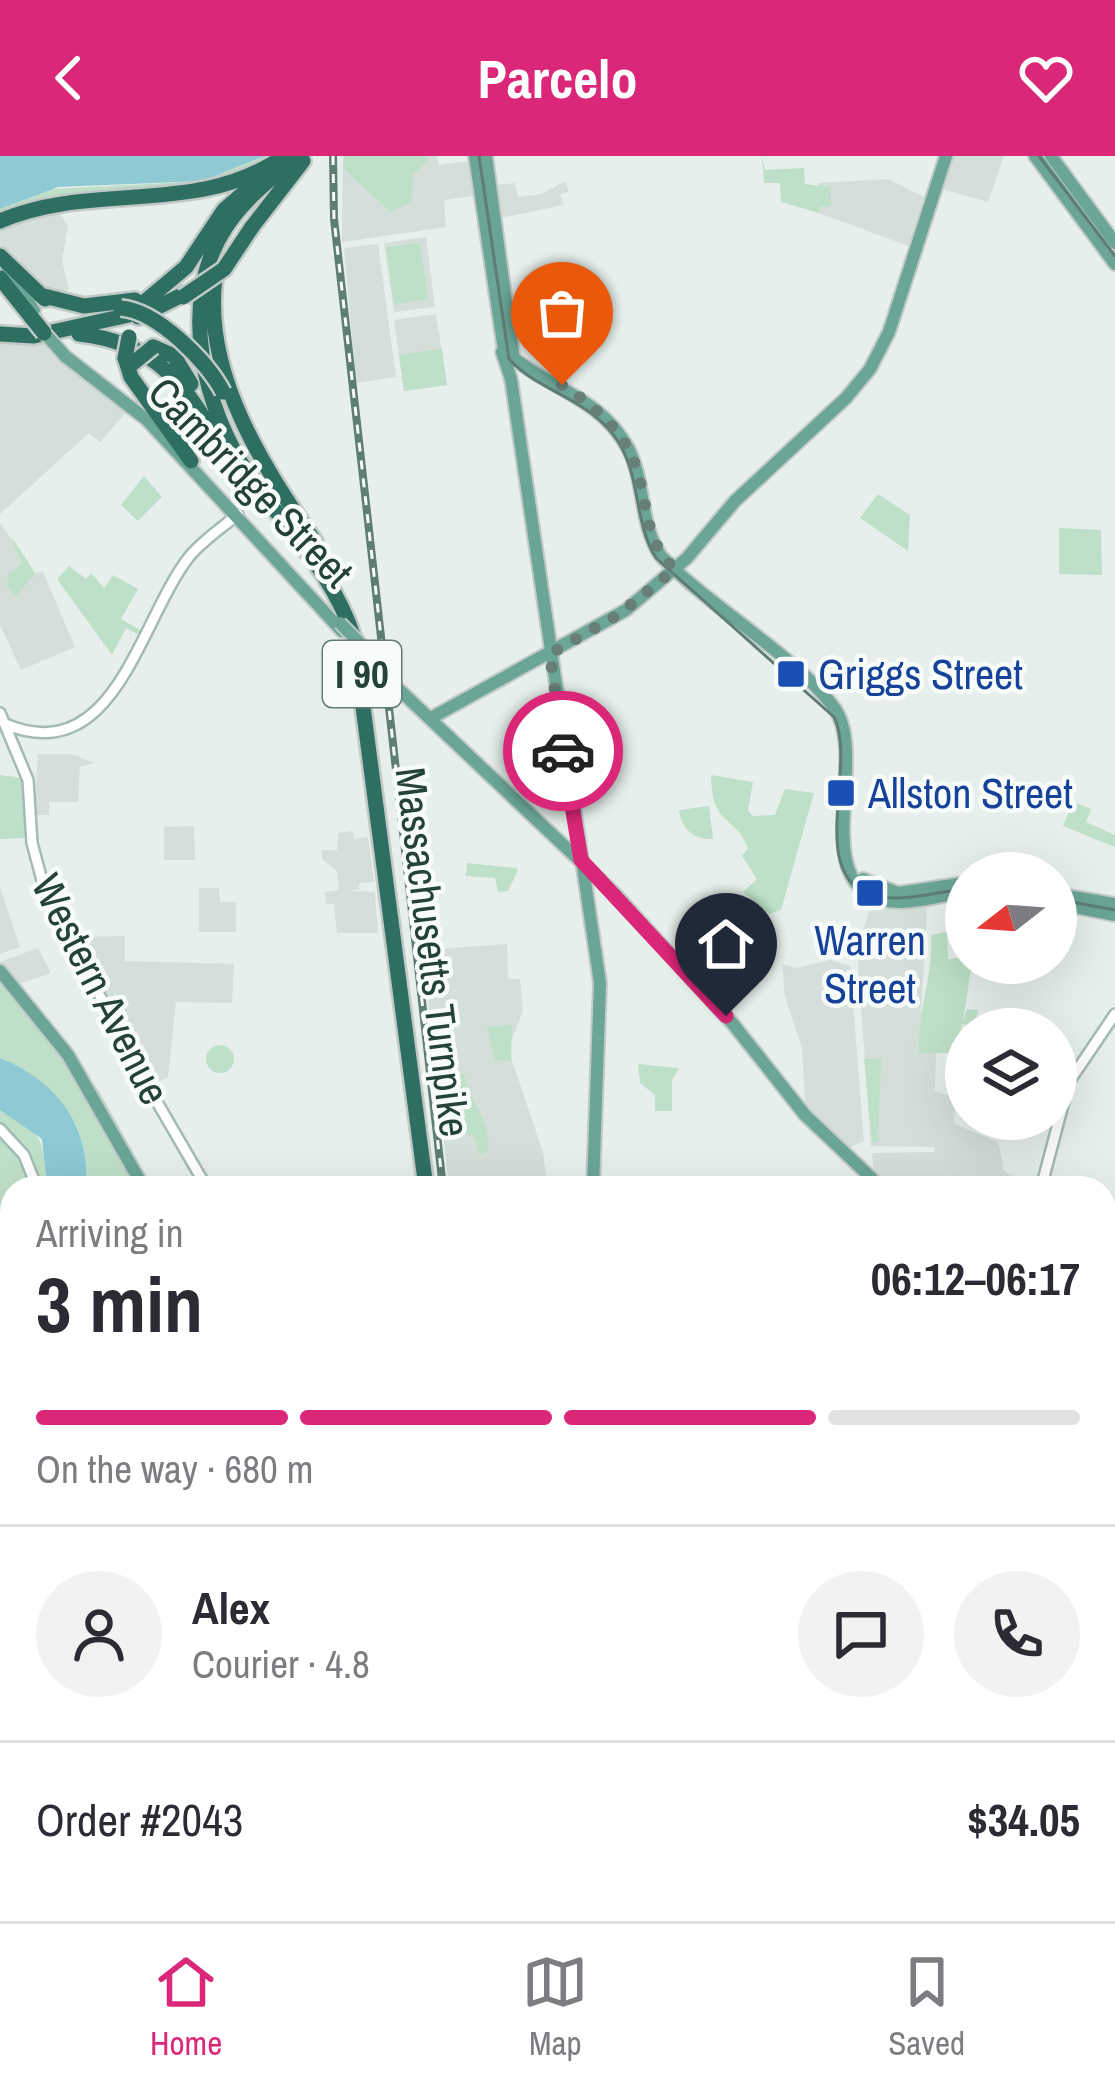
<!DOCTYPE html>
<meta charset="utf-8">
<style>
:root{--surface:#fff;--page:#f2f2f3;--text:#2b2b33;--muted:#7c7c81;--line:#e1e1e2;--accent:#db2777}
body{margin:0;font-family:"Archivo Narrow",sans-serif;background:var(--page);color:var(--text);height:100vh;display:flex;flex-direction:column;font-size:45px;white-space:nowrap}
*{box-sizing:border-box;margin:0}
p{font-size:39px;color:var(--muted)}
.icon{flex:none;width:66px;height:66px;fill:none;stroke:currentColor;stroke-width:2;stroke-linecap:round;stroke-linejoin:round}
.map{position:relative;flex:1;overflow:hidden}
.sheet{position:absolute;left:0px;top:1020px;width:1116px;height:747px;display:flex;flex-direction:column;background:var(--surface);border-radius:36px 36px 0 0;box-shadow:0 12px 48px #0002}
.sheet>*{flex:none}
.needle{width:78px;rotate:253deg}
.buttons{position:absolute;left:945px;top:696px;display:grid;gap:24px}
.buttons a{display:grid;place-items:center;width:132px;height:132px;border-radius:50%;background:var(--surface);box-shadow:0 12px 48px #0002;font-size:60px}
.pin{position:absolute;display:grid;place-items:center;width:102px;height:102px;color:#fff;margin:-123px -51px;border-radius:50% 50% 50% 0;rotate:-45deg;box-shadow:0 0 12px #0007}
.pin .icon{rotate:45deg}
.courier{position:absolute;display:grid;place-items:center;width:120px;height:120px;margin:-60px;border:9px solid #db2777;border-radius:50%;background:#fff;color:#222;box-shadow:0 3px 15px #0007}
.overview em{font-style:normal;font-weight:700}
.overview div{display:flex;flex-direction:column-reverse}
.overview{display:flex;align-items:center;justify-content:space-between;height:204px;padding:0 36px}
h1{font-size:78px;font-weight:700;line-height:90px}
.bar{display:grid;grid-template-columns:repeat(4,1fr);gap:18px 12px;align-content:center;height:144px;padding:0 36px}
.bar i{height:15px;border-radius:9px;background:var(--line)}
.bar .on{background:var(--accent)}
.bar p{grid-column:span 4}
.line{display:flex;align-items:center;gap:30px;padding:0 36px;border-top:3px solid var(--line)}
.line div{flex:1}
.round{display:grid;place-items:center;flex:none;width:126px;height:126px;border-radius:63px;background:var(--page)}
header{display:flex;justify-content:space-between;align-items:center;height:156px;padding:0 36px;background:var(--accent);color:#fff;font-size:54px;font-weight:700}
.tabs{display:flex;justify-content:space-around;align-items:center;height:168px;border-top:3px solid var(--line);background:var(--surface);font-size:33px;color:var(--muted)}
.tabs a{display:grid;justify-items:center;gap:6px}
.tabs .on{color:var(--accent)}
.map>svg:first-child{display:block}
.built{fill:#d4dfda}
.green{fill:#bfe0c8}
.water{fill:#8ec9d4}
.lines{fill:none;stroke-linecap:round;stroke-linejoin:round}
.secondary-casing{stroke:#a4bbb3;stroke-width:14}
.primary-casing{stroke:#c2cac8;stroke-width:16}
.motorway-casing{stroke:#c2cac8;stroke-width:20}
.secondary{stroke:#fff;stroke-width:9}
.primary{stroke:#6aa596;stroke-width:12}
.motorway{stroke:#2f6f62;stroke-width:15}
.tram{stroke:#5f7d75;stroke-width:3}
.rail-casing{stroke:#5f7d75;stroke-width:8}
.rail{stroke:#f7fbf9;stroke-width:3;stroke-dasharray:9;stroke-linecap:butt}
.primary-bridge-casing{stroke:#c2cac8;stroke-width:16;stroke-linecap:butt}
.motorway-bridge-casing{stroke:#c2cac8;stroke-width:20;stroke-linecap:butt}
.primary-bridge{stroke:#6aa596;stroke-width:12}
.motorway-bridge{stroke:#2f6f62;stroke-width:15}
.done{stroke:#687f78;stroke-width:12;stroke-dasharray:0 21.6}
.route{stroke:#db2777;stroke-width:15}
.transit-dot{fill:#1a4fb4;stroke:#f7fbf9;stroke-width:4.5}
.labels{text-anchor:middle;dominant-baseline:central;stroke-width:9;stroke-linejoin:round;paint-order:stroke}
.shield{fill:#f7fbf9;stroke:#637a73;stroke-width:3}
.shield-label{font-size:39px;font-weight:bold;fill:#24423a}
.street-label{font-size:42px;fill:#24423a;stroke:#f7fbf9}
.transit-label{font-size:42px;fill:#164399;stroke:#f7fbf9;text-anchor:start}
</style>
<header><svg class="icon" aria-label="back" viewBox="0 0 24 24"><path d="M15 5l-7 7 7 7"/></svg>Parcelo<svg class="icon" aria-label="heart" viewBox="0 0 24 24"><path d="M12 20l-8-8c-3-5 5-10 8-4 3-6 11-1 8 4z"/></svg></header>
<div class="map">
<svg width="1115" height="1765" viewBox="0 0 1115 1765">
<rect width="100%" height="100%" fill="#e6efeb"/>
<!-- built -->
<path class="built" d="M 343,0 L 437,0 L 439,9 L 468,5 L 473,40 L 444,44 L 446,71 L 342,86 Z
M 946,0 L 1004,0 L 988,46 L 939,32 Z
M 889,23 L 924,41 L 908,90 L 819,57 L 818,27 Z
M 565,25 L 569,35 L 560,39 L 564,49 L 500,62 L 495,29 L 515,27 L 518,41 L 541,38 Z
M 57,53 L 68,70 L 62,104 L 69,134 L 50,139 L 0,88 L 0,72 Z
M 426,81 L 435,151 L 394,156 L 384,87 Z
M 378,88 L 396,221 L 356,227 L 344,92 Z
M 436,158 L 447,229 L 404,235 L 394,164 Z
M 0,187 L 46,188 L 127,255 L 100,286 L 89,277 L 0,358 Z
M 0,367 L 35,417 L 43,416 L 75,491 L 21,514 L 0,469 Z
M 38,598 L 72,598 L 95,607 L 80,611 L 78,646 L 49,646 L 49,659 L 34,659 Z
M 194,670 L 195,704 L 164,704 L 164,671 Z
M 353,675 L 354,683 L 368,681 L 374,726 L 359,727 L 359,733 L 349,735 L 375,736 L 378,777 L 337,777 L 334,748 L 326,748 L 325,736 L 339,734 L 337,715 L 322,703 L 322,694 L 337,694 L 338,677 Z
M 0,731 L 20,791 L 0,798 Z
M 199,732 L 219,732 L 220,746 L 236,746 L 236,776 L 199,776 Z
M 871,748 L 927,752 L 919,896 L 936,897 L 935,935 L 955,942 L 954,968 L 998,986 L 1004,1015 L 1035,1032 L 889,1032 L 874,1016 L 872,997 L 934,996 L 935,991 L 871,990 L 857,795 Z
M 125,780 L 125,805 L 234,808 L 232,847 L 176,846 L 168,921 L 151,929 L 76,781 Z
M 507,788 L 508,823 L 520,823 L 523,855 L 508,893 L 543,996 L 548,1032 L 449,1032 L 423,794 Z
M 38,792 L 51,817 L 19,828 L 0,806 Z
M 830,804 L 850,810 L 864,985 L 849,992 L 805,950 L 802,892 L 785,841 L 782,808 L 796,812 Z
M 202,1755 L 290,1755 L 298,1765 L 206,1765 Z"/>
<!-- green -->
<path class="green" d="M 265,0 L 290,0 L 267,16 L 65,52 L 0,72 L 0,53 L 51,33 L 202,25 Z
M 345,0 L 425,0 L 429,4 L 414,17 L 411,46 L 390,56 L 343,12 Z
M 762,0 L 765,14 L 804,12 L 805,28 L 830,31 L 831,50 L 819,51 L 819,57 L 781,46 L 780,27 L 764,27 Z
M 420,87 L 428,143 L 394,148 L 386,91 Z
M 442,193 L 447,229 L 404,235 L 399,199 Z
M 144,320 L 162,341 L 138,365 L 121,349 Z
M 878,338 L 910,359 L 908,395 L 860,362 Z
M 1059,372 L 1101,374 L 1102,419 L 1059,418 Z
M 11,380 L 35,417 L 15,441 L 7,429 L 9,417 L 22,408 Z
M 69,410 L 86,423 L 91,417 L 104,432 L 113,419 L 138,433 L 121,463 L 142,475 L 139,479 L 126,472 L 112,499 L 57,423 Z
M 0,619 L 22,622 L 27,682 L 0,683 Z
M 711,619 L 753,626 L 748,655 L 753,660 L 775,659 L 785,633 L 814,637 L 781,754 L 769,758 L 743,736 L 757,723 L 742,700 L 748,692 C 735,658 712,672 711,619 Z
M 1073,646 L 1091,653 L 1086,666 L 1115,679 L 1115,691 L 1063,670 Z
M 709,650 L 713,683 C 694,684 681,673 679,654 Z
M 467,707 L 516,712 L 518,714 L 508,735 L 498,736 L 495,722 L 466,720 Z
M 947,776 L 948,803 L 966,801 L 966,807 L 972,807 L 963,865 L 967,853 L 978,854 L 975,870 L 962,868 L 957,897 L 919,897 C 917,853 933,824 931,779 Z
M 0,806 L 99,935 L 153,1032 L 86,1032 C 93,969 55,927 0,902 Z
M 512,869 L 511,905 L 495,904 L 487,871 Z
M206 903a14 14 0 1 1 28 0a14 14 0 1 1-28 0Z
M 864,903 L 881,903 L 878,986 L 872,986 Z
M 638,908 L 679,912 L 672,924 L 672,955 L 655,955 L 655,939 L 640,927 Z
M 460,918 L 464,918 C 468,945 494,966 487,996 L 480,998 L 473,979 L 466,978 Z
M 0,954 C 48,980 41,982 47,1032 L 12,1032 L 11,1165 L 0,1144 Z
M 0,1157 L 12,1177 L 12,1341 L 0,1353 Z
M 12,1351 L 12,1458 L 0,1460 L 0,1364 Z
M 1115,1413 L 1115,1507 L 1104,1415 Z
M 444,1755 L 527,1755 L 516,1765 L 447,1765 Z"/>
<!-- water -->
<path class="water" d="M 0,0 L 265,0 L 202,25 L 58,31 L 0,53 Z
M 0,902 C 56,924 92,971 86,1032 L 47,1032 L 42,983 L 0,954 Z"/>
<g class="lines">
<defs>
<path id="secondary" d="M 0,557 L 28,624 L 32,687 L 43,728 L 132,903 L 207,1032
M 5,568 C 115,614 139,465 189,401 C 202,385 222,372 238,358
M 0,973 L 24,999 L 37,1032
M 1041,1032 L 1069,926 L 1115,858
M 1104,1155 L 1115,1156
M 1104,1222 L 1115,1211
M 363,1755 L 364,1765
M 661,1755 L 664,1765"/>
<path id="primary" d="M 475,0 L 504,194 C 544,231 600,240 628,292 C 646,327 639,368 661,400 C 708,450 798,501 835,553 C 871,605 799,746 902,746 C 923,746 945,738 966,736
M 486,0 L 514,205
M 1035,0 L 1115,108
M 1051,0 L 1115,87
M 7,111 L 34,155
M 502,196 L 511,223 L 600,827 L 593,1032
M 65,200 L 147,264 L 342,475
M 390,525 L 614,737 L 733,868 L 805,959 L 882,1032
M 431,562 L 626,454 L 687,402 L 735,345 L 846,242 L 870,213 L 889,176 L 946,0
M 863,723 L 898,737 L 959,728
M 1056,738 L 1115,748
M 1056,747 L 1115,759
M 0,815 L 68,899 L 144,1032
M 1104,1567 L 1113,1610 L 1104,1644
M 1079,1755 L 1081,1765
M 573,1765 L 575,1755"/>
<path id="motorway" d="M 297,0 C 272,22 244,43 226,71 C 177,145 203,254 251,322 C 289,376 333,417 354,482 L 426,1032
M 0,65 C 92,25 199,61 284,0
M 252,71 L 303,5
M 0,100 L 45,143
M 0,122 L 32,162
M 215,122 C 203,219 263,310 315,386
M 40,139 L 84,150 L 135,144
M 138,161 L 184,138
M 0,178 L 34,180 L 129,159 L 186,111 L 224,54 L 254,28
M 79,178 C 157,186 189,232 223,296
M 153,191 L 174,200 L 191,228
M 125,202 L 131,221 L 191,305
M 679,1755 L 682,1765"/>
</defs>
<!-- secondary casing -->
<use href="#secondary" class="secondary-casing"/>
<!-- primary casing -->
<use href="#primary" class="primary-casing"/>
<!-- motorway casing -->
<use href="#motorway" class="motorway-casing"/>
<!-- secondary -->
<use href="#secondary" class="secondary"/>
<!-- primary -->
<use href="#primary" class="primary"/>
<!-- motorway -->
<use href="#motorway" class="motorway"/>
<!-- tram -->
<path class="tram" d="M 479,0 L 509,203 C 540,237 591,242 619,287 C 641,323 634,367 656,402 L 834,561 C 859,612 801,730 882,741 C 911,745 938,735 966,733
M 1039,0 L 1115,100
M 1056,743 L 1115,754"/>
<defs>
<path id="rail" d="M 333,0 L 334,63 L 443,1032
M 698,1755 L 702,1765"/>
</defs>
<!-- rail casing -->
<use href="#rail" class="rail-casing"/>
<!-- rail -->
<use href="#rail" class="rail"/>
<defs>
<path id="primary-bridge" d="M 42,174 L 65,200
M 340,467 L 388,516"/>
<path id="motorway-bridge" d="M 183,141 L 224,113 L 252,71
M 121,152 C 157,155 207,205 223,236
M 32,162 L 44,177
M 125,202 L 129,181
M 132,208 L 153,191"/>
</defs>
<!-- primary-bridge casing -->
<use href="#primary-bridge" class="primary-bridge-casing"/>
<!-- motorway-bridge casing -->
<use href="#motorway-bridge" class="motorway-bridge-casing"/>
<!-- primary-bridge -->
<use href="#primary-bridge" class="primary-bridge"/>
<!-- motorway-bridge -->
<use href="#motorway-bridge" class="motorway-bridge"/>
</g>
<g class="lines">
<!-- done -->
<path class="done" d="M 562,229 C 594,250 623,273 636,311 C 649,349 643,384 675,413 L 618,459 L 550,498 L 563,595"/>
<!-- route -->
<path class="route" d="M 563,595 L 581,704 L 726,860"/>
</g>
<!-- markers -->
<g class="transit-dot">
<rect x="776" y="503" width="30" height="30" rx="6"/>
<rect x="826" y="622" width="30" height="30" rx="6"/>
<rect x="855" y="722" width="30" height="30" rx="6"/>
</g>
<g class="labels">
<!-- shield labels -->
<rect class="shield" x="323" y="485" width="78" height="66" rx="9"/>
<g class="shield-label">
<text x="362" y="518">I 90</text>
</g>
<!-- street labels -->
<g class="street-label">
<text transform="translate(251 326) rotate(46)">Cambridge Street</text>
<text transform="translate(433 796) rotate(83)">Massachusetts Turnpike</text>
<text transform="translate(101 833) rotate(63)">Western Avenue</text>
</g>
<!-- transit labels -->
<g class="transit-label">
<text x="818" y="518">Griggs Street</text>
<text x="868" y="637">Allston Street</text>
<text x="870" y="784" text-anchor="middle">Warren<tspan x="870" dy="48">Street</tspan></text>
</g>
</g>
</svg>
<div class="buttons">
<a><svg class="needle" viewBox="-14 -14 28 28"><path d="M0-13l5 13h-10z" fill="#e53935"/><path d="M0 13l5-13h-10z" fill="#7c7c81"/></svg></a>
<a><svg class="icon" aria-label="layers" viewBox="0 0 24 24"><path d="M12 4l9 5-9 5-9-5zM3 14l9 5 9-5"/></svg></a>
</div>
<div class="pin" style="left:562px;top:229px;background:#ea580c"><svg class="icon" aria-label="bag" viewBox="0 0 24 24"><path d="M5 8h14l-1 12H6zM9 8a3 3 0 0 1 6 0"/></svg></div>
<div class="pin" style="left:726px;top:860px;background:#1f2937"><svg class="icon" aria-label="home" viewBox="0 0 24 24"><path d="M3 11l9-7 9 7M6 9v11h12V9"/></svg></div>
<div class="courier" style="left:563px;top:595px"><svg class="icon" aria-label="car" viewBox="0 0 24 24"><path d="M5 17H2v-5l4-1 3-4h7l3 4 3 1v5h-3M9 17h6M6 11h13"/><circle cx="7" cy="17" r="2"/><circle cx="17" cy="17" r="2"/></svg></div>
<section class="sheet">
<div class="overview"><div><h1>3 min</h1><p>Arriving in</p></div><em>06:12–06:17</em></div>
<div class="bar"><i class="on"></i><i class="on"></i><i class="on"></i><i></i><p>On the way · 680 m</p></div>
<div class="line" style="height:216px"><a class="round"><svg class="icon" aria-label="person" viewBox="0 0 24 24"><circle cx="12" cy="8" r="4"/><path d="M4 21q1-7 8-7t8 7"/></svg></a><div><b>Alex</b><p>Courier · 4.8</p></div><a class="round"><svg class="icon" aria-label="chat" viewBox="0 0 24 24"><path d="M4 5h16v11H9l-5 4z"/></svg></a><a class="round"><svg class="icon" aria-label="phone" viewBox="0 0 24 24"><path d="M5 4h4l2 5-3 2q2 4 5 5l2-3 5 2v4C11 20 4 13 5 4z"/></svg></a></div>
<div class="line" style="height:156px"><div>Order #2043</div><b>$34.05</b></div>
</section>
</div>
<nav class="tabs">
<a class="on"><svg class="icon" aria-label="home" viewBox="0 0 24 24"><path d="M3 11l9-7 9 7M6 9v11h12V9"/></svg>Home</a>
<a><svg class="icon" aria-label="map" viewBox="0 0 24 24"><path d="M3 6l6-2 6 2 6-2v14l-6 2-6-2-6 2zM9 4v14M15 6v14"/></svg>Map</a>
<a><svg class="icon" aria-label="saved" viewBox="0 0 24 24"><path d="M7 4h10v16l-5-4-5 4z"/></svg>Saved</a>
</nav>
